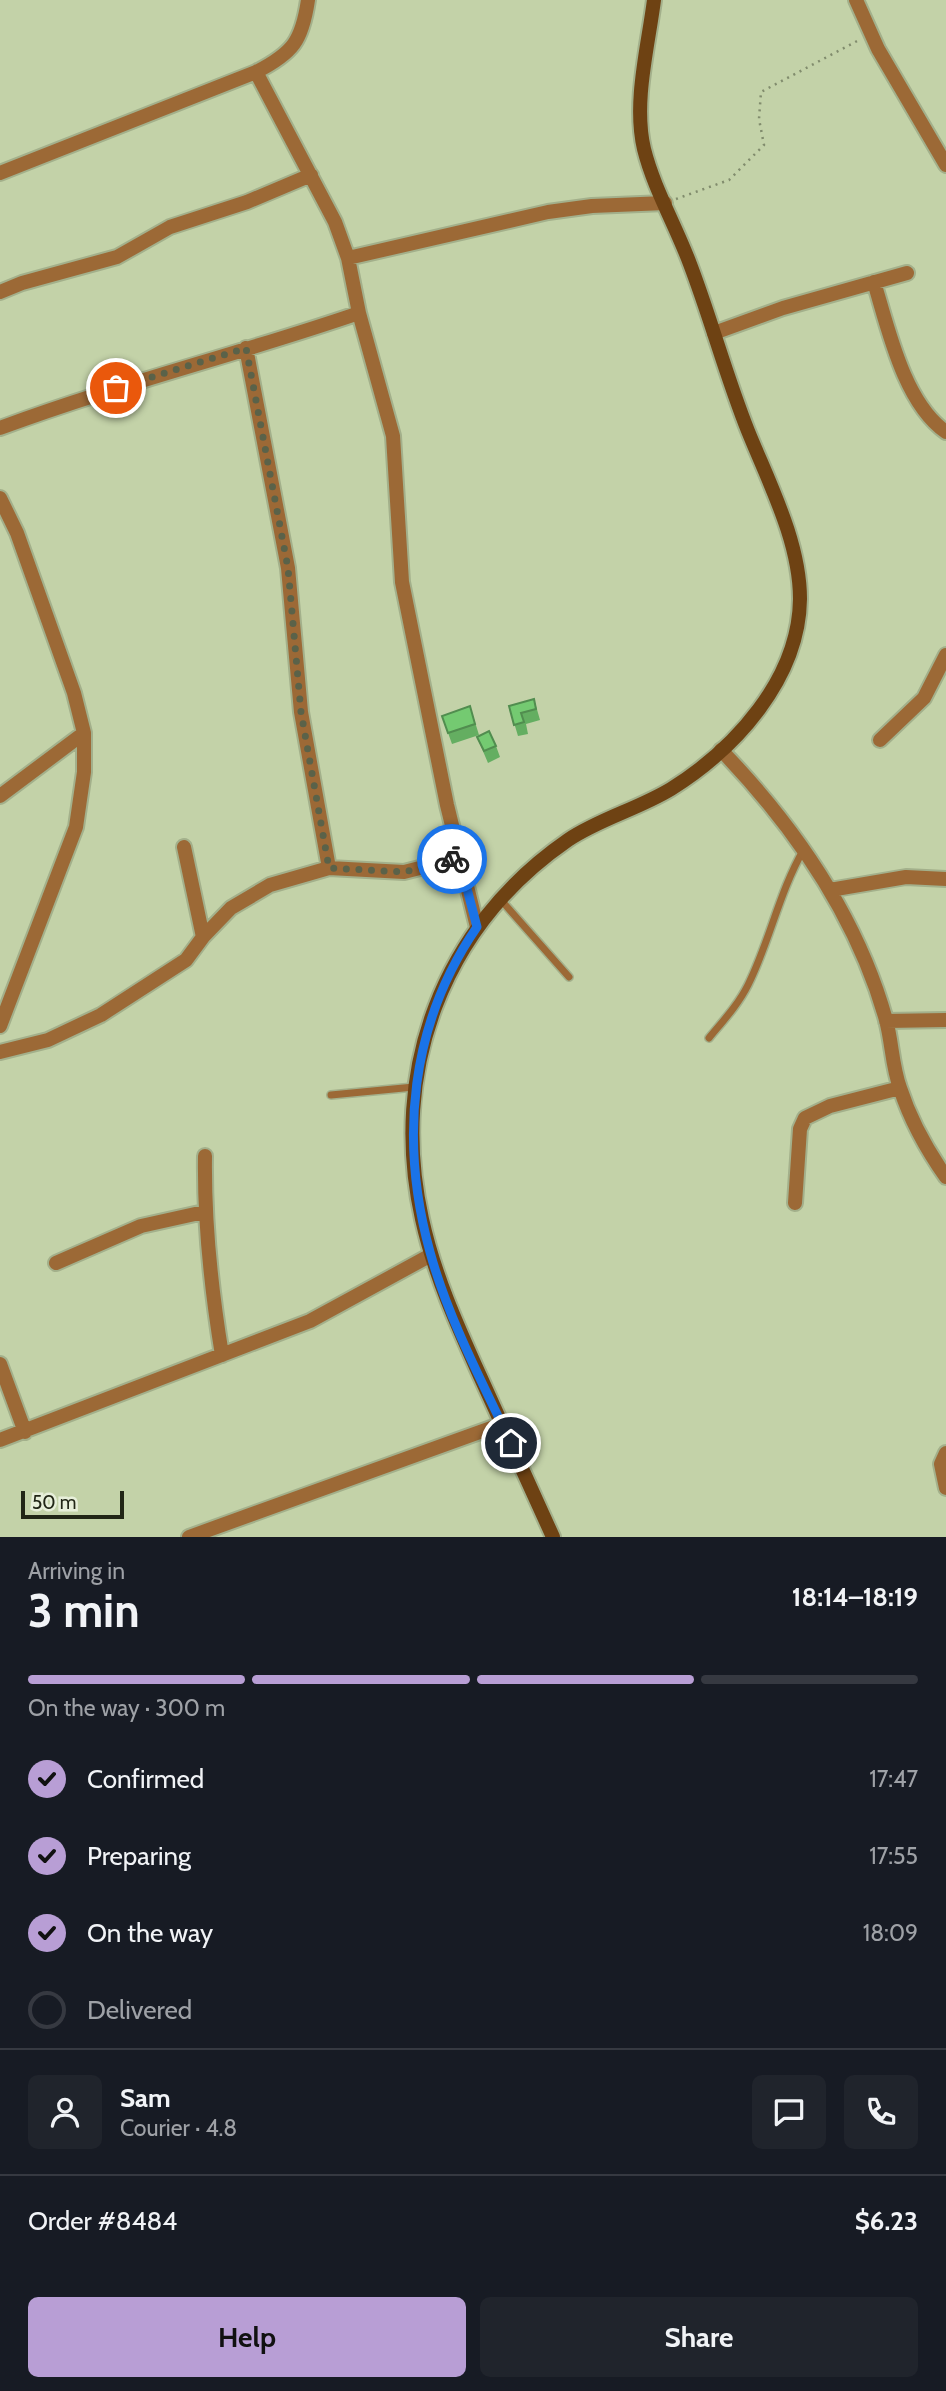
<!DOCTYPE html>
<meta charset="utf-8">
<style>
:root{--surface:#171b24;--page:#20242c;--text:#f1f3f6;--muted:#9ea1a6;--line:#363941;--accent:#b89ed5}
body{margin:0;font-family:Cabin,sans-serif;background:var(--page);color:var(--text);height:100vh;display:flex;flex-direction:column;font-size:26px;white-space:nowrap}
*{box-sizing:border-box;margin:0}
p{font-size:23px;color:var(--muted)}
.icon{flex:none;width:38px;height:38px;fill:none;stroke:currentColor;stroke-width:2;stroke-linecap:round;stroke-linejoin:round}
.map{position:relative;height:1537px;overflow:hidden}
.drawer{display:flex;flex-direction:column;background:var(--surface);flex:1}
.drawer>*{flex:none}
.scale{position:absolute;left:21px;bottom:18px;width:103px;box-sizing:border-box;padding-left:7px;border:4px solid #212616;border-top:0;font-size:19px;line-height:24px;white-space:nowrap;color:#212616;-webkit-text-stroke:5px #e7efda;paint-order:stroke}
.pin{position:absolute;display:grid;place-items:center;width:60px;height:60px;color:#fff;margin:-30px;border:4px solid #fff;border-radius:50%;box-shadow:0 2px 7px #0007}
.courier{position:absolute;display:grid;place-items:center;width:70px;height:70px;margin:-35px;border:5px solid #1a73e8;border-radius:50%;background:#fff;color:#222;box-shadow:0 2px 9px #0007}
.headline em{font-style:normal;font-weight:700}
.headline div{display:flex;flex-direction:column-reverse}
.headline{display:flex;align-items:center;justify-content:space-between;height:119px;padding:0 28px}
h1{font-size:46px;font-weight:700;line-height:52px}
.bar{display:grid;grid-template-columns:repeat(4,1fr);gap:10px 7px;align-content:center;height:84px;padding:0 28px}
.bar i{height:9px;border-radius:5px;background:var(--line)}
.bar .current{background:var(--accent)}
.bar p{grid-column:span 4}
.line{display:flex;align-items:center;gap:18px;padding:0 28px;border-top:2px solid var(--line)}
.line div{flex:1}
.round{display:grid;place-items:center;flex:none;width:74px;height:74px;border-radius:10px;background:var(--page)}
ol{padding:0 28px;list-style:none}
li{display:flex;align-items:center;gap:21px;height:77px}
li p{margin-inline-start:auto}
li .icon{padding:7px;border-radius:50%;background:var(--accent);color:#111;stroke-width:4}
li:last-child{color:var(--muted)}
li i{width:38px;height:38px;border:4px solid var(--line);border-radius:50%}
.action{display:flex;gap:14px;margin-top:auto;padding:14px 28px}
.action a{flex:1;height:80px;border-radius:10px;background:var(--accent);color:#111;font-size:28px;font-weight:700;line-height:80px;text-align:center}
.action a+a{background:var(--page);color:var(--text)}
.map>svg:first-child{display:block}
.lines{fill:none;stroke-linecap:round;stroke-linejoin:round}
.service-casing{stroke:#a3b08b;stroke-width:10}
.minor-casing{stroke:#a3b08b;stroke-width:18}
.secondary-casing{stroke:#a3b08b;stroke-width:18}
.path{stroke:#818c6d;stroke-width:2.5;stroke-dasharray:2 5;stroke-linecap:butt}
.service{stroke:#9c6936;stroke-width:7}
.minor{stroke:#9c6936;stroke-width:14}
.secondary{stroke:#6e4213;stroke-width:14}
.wall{fill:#64ae61}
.building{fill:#74ca71;stroke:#518d4f;stroke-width:2}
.done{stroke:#5a6249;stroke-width:7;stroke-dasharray:0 12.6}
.route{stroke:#1a73e8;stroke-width:9}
</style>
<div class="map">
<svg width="946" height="1537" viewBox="0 0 946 1537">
<rect width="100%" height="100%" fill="#c3d2a8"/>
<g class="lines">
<defs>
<path id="service" d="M 501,900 L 569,977
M 709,1038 C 723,1021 738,1005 748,985 C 770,941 779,892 804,849
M 331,1095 L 414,1087"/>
<path id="minor" d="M 856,0 L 878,49 L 946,165
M 256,72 L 335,222 L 348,258 L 359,313 L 393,436 L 402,582 L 447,805 L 477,927
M 0,173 L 256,72 C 293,53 302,41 308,0
M 348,258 L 548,212 L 592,206 L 665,203
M 874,282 C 888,328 904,403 946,432
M 0,292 L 22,283 L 117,257 L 170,227 L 247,202 L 311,175
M 714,333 L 783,308 L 907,273
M 246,348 L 288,568 L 301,712 L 329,868
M 0,428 C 118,384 240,354 359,313
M 0,498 L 17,533 L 74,693 L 84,733 L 84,772 L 76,827 L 0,1026
M 880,740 L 924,698 L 946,655
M 721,750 C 795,827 857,916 886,1020 C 892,1042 892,1066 900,1088 C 910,1119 927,1150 946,1177
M 0,796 L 84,733
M 184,847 L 203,937
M 830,890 L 906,877 L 946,879
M 886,1021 L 946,1020
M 0,1052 L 48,1040 L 101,1015 L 186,960 L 203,937 L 231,908 L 270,885 L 329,868 L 404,872 L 459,858
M 205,1156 C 204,1224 211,1288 222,1355
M 795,1203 L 800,1129 L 805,1118 L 830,1106 L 900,1088
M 56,1263 L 141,1226 L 204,1212
M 0,1364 L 25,1432
M 0,1440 L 310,1321 L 431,1255
M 946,1453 L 941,1464 L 946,1488
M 189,1537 L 502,1424"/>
<path id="secondary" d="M 553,1537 C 529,1483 504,1430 480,1376 C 457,1325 434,1274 422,1219 C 389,1071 442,927 568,840 C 599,819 638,809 671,789 C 735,749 799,679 800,599 C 800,542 769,483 748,431 C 726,376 711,319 690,264 C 676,226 654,189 644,149 C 633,103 648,47 654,0"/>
</defs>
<!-- service casing -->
<use href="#service" class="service-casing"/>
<!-- minor casing -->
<use href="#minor" class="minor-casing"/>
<!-- secondary casing -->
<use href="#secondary" class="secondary-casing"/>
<!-- path -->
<path class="path" d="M 676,199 L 729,180 L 764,145 L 759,119 L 761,92 L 859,40"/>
<!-- service -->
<use href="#service" class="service"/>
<!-- minor -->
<use href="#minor" class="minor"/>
<!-- secondary -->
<use href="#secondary" class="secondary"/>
</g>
<!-- wall -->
<path class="wall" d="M 534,699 L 540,720 L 526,724 L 528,734 L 518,736 L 509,706 Z
M 470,706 L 479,735 L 452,744 L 442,716 Z
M 477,737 L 496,746 L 500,757 L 488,763 Z"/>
<!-- building -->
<path class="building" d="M 534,699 L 536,709 L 521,713 L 524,722 L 514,725 L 509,706 Z
M 470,706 L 475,724 L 448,733 L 442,716 Z
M 489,731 L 496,746 L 484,751 L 477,737 Z"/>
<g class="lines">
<!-- done -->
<path class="done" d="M 116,388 L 246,348 L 288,568 L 301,712 L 329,868 L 404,872 L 452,859"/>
<!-- route -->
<path class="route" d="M 452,859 L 459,858 L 477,927 C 410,1024 399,1140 430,1252 C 448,1318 482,1382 511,1443"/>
</g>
</svg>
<div class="scale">50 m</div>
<div class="pin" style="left:116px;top:388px;background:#ea580c"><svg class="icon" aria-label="bag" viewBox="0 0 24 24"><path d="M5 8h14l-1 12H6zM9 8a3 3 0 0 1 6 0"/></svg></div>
<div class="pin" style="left:511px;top:1443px;background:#1f2937"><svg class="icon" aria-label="home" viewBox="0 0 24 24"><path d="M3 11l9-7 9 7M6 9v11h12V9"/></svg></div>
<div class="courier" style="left:452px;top:859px"><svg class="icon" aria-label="bike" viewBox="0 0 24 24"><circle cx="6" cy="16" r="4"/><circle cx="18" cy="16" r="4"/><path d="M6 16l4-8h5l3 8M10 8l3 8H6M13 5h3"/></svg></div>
</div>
<section class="drawer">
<div class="headline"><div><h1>3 min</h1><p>Arriving in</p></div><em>18:14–18:19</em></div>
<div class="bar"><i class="current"></i><i class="current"></i><i class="current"></i><i></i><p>On the way · 300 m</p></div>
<ol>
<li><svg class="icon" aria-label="check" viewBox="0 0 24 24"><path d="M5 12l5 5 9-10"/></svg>Confirmed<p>17:47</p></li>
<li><svg class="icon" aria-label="check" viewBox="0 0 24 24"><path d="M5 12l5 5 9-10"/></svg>Preparing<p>17:55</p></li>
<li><svg class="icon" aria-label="check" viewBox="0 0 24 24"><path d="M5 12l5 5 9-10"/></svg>On the way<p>18:09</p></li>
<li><i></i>Delivered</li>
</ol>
<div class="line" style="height:126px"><a class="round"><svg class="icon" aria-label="person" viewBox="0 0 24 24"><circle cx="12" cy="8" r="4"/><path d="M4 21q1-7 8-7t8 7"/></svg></a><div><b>Sam</b><p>Courier · 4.8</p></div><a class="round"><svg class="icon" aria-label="chat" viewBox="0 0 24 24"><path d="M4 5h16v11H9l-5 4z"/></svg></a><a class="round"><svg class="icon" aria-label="phone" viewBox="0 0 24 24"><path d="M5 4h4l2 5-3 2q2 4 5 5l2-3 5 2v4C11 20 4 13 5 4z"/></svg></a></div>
<div class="line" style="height:91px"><div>Order #8484</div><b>$6.23</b></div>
<div class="action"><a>Help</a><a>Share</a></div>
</section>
